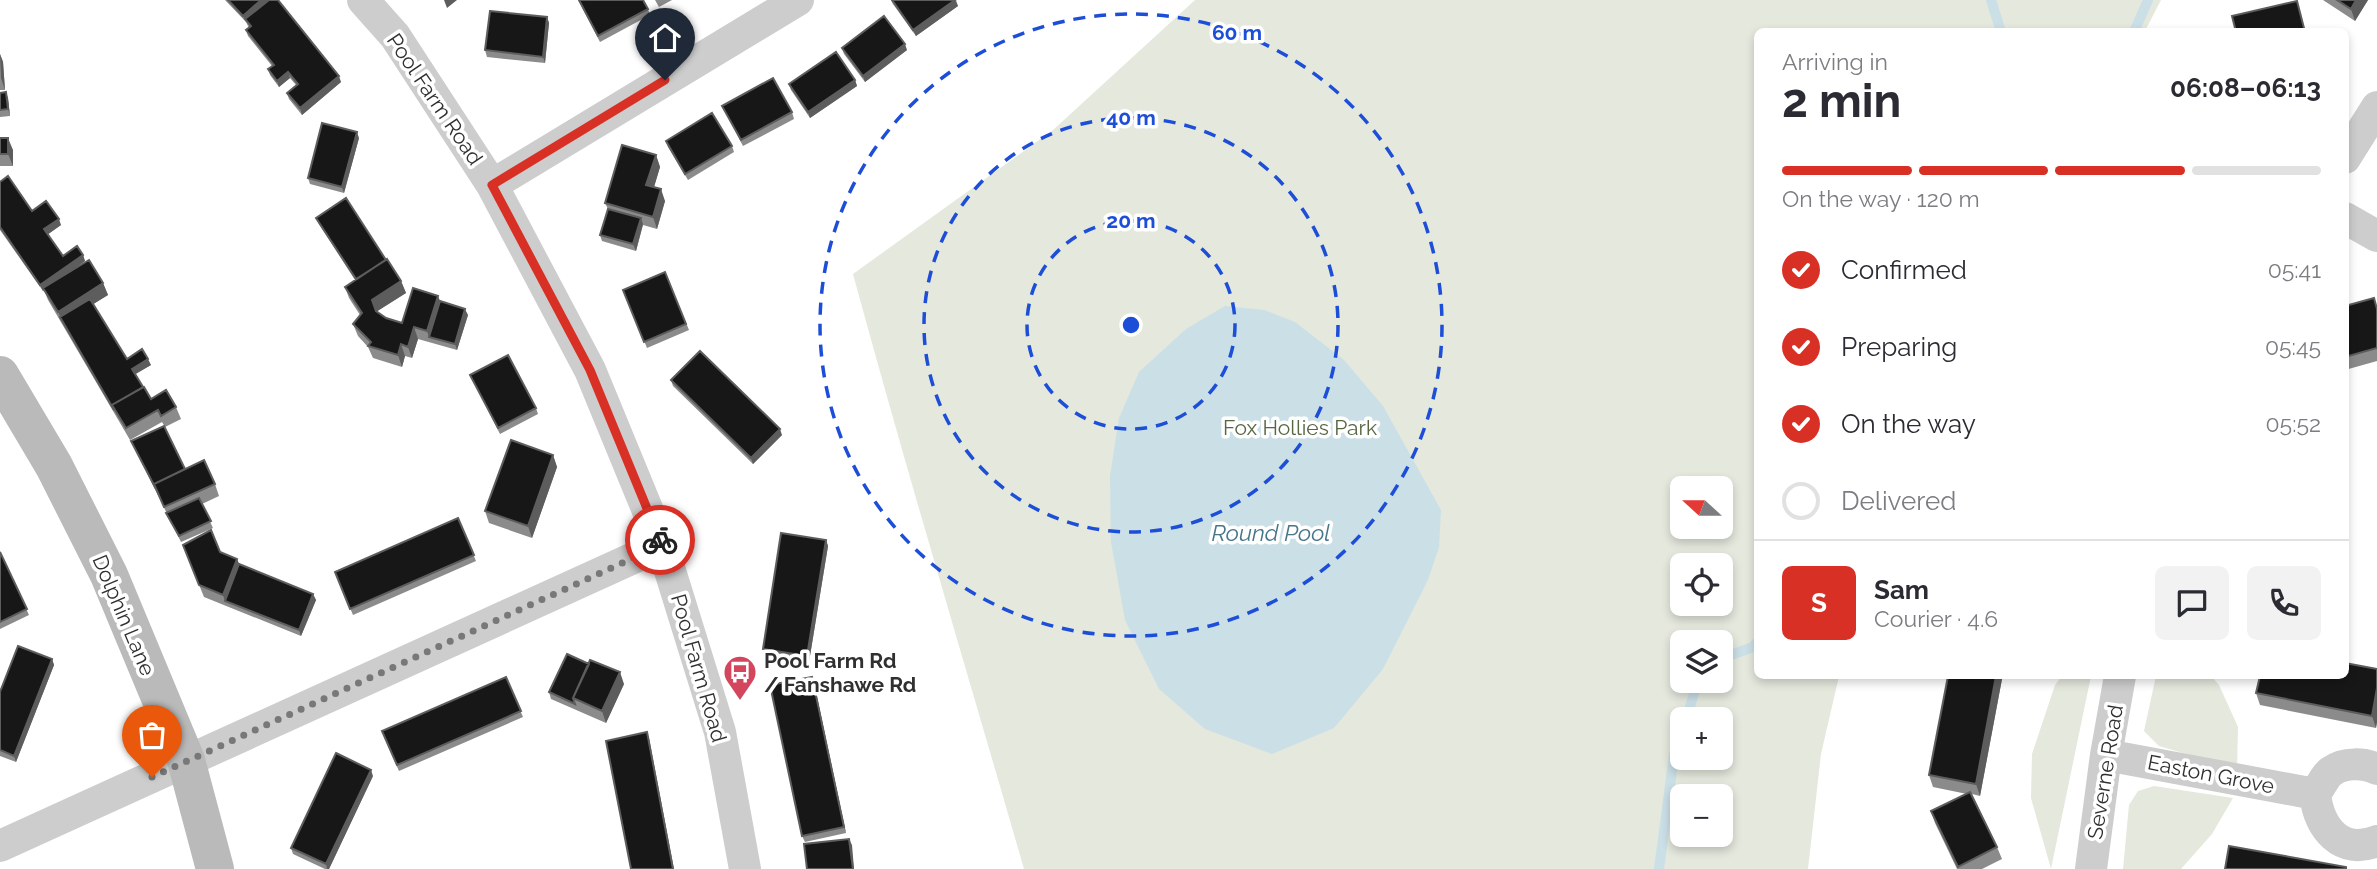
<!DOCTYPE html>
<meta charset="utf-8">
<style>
:root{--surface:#fff;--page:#f2f2f3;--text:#2b2b33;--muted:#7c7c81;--line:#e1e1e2;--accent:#d93025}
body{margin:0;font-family:Raleway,sans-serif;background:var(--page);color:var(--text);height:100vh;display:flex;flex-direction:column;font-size:26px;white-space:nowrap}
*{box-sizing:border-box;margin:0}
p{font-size:23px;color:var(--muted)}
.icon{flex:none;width:38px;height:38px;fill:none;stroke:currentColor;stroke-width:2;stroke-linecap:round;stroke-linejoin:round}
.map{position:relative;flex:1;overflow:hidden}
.details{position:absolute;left:1754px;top:28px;width:595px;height:651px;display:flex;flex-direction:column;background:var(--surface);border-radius:10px;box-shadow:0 4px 10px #0003}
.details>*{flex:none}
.needle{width:46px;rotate:291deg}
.buttons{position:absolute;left:1670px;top:476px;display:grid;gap:14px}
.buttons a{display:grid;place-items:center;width:63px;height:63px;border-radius:10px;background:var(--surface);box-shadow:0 4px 10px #0003;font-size:35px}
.pin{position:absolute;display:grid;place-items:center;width:60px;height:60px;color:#fff;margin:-72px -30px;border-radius:50% 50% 50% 0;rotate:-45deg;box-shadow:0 0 7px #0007}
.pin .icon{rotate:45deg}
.courier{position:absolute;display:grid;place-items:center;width:70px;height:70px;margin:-35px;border:5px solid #d93025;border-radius:50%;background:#fff;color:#222;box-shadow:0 2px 9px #0007}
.headline em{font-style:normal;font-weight:700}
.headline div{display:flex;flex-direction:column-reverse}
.headline{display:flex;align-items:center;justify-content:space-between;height:119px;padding:0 28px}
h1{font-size:46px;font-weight:700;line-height:52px}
.bar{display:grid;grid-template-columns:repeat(4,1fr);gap:10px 7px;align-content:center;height:84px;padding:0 28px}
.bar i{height:9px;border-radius:5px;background:var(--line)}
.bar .current{background:var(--accent)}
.bar p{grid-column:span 4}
.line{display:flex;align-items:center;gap:18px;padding:0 28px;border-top:2px solid var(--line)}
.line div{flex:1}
.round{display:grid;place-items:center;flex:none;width:74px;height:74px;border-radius:10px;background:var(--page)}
ol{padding:0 28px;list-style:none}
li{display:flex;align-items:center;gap:21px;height:77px}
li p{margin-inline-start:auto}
li .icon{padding:7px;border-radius:50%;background:var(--accent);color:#fff;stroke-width:4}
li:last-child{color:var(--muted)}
li i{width:38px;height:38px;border:4px solid var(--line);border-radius:50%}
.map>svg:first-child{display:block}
.green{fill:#e4e8dd;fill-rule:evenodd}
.water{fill:#cbdfe7}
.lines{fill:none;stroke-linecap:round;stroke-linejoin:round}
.stream{stroke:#cbdfe7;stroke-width:10}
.street{stroke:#cdcdcd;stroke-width:32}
.secondary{stroke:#bababa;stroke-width:38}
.wall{fill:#8b8b8b}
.shaded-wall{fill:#5d5d5d}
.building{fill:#171717;stroke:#5d5d5d;stroke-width:2}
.done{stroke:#787878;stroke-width:7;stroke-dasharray:0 12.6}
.route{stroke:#d93025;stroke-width:9}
.ring{fill:none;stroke:#1d4ed8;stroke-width:3.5;stroke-dasharray:12 9}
.labels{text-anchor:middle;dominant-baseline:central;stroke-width:7;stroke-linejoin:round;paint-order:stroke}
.street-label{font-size:21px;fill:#303030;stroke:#fff}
.park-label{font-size:21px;fill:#576742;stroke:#fff}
.poi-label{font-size:21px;font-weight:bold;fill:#303030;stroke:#fff;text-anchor:start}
.water-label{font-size:23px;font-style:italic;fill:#46768a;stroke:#fff}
.centre{fill:#1d4ed8;stroke:#fff;stroke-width:3.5}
.ring-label{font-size:21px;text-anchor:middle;font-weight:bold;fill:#1d4ed8;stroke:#fff;stroke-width:7;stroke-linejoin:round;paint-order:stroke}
</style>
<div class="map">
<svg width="2377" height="869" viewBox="0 0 2377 869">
<rect width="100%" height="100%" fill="#fff"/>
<!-- green -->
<path class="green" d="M 1195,0 L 2161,0 L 2145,31 L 1757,32 L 1757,676 L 1839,676 L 1821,754 L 1808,869 L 1024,869 C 967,671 907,473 853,274 L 1053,130 ZM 1682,488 L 1720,488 L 1720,527 L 1682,527 ZM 1682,565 L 1720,565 L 1720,604 L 1682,604 ZM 1682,642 L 1720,642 L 1720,681 L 1682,681 ZM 1682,719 L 1720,719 L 1720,758 L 1682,758 ZM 1682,796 L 1720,796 L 1720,835 L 1682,835 Z
M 2062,676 L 2091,676 L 2051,869 L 2031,798 L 2032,754 L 2055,685 Z
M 2156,676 L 2211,676 L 2219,685 L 2238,727 L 2237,769 L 2159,746 L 2144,731 Z
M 2154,786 L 2233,798 L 2212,834 L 2181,869 L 2123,869 L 2129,805 L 2138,791 Z"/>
<!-- water -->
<path class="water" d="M 1225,306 L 1264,310 L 1295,322 L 1344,360 L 1383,406 L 1441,510 L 1439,547 L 1428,580 L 1383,669 L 1334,728 L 1272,754 L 1205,729 L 1159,689 L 1125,620 L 1111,542 L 1110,476 L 1119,418 L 1139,372 L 1186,329 Z"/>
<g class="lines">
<!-- stream -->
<path class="stream" d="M 1991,0 L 2001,32
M 2134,32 L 2148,0
M 1720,659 L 1753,647 L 1757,642
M 1686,719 L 1698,681
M 1659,869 L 1674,755 L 1682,732"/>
<!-- street -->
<path class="street" d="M 363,0 L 395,36 L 492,185 L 590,370 L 662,545 L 720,732 L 745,869
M 2345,158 L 2377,107
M 492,185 L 798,0
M 2345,218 L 2377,236
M 2106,755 L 2315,794
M 2377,769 C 2365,763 2344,762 2332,771 C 2325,775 2320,788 2315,794 C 2319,828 2341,856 2377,841
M 0,846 L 662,545
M 2091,869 L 2106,755 L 2120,676"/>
<!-- secondary -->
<path class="secondary" d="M 0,375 L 54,466 L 109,575 L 186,760 L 215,869"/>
</g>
<!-- wall -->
<path class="wall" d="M 225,0 L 278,0 L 341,82 L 302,115 L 289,99 L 287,93 L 296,85 L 290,78 L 279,87 L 270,75 L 268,69 L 272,66 L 248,36 L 246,30 L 249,28 L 246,22 Z
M 578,0 L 648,9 L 650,15 L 600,42 Z
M 655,0 L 672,0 L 659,7 Z
M 891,0 L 956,0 L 958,6 L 916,36 L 893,4 Z
M 2323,0 L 2368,0 L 2355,21 Z
M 547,17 L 549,23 L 545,63 L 487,57 L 485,50 Z
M 842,48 L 907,50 L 865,82 L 844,54 Z
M 0,54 L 3,62 L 5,90 L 0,90 Z
M 855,80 L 857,86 L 810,118 L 791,90 L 789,84 Z
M 0,93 L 8,98 L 10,116 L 0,117 Z
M 722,106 L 792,112 L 794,119 L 743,146 Z
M 0,138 L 13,150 L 13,166 L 0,166 Z
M 359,138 L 344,193 L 310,184 L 308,178 Z
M 666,141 L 732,146 L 734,152 L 688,180 L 668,147 Z
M 656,155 L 660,167 L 654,187 L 665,201 L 657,229 L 643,225 L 636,251 L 602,241 L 600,235 L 608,209 L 605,203 Z
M 0,182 L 32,211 L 61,225 L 48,234 L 63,256 L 83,255 L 85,261 L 68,273 L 103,283 L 108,295 L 93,304 L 127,359 L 151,365 L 135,374 L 151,399 L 176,407 L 181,419 L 165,427 L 162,422 L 130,440 L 48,300 L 44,290 L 43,291 L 0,230 Z
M 316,218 L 386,260 L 401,281 L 406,293 L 377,311 L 386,318 L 402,323 L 440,301 L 468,315 L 457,350 L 418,339 L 412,358 L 405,356 L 402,367 L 373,358 L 368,347 L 358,336 L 353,324 L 360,315 L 349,298 L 345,287 L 355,280 L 319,224 Z
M 665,272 L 689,330 L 647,348 L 623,290 Z
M 2374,298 L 2377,307 L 2377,361 L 2345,370 L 2345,306 Z
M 470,375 L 536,408 L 538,414 L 500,434 Z
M 671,380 L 782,435 L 753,464 L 673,386 Z
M 131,441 L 215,484 L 219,496 L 202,504 L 213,528 L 181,542 Z
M 553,455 L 557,467 L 532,538 L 489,523 L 485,511 Z
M 458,518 L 476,561 L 353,615 L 335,572 Z
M 826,540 L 828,546 L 809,662 L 765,655 L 763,649 Z
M 183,545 L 220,552 L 237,559 L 239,564 L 313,594 L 316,600 L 301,636 L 204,597 Z
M 0,552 L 29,615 L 0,629 Z
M 52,659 L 54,665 L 16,762 L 0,756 L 0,692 Z
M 2377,669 L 2377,722 L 2376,728 L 2260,705 L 2256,693 Z
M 506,677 L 523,717 L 399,771 L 384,737 Z
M 2002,679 L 1980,796 L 1972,794 L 1997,847 L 2002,859 L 1982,869 L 1957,869 L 1935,823 L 1931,811 L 1967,794 L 1933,787 L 1929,775 Z
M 814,683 L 846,833 L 805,842 L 802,836 Z
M 624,684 L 606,723 L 551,699 L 549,692 Z
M 373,776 L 329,869 L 325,869 L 293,854 L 291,848 Z"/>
<!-- shaded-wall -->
<path class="shaded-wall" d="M 261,0 L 270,0 L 245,19 L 246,22 L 243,16 Z
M 444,0 L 457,0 L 447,8 Z
M 955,0 L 958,6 L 916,36 L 913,30 Z
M 2356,0 L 2368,0 L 2355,21 L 2351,9 Z
M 547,17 L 549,23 L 545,63 L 543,57 Z
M 905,44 L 907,50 L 865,82 L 863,76 Z
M 0,54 L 3,62 L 5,90 L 1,78 Z
M 288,72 L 290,78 L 279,87 L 277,81 Z
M 339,76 L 341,82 L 302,115 L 300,108 Z
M 855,80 L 857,86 L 810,118 L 808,112 Z
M 6,92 L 8,98 L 10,116 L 8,109 Z
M 357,132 L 359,138 L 344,193 L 342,187 Z
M 8,138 L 13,150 L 13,166 L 8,154 Z
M 656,155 L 660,167 L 651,197 L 646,185 Z
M 661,189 L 665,201 L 657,229 L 653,217 Z
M 641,218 L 643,224 L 636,251 L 633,244 Z
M 59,219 L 61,225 L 47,235 L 44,229 Z
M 83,255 L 85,261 L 43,291 L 40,285 Z
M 401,281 L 406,293 L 376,312 L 372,300 Z
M 103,283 L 108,295 L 63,323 L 58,312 Z
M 438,296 L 443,308 L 429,337 L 427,331 Z
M 465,309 L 468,315 L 457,350 L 455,344 Z
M 414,327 L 418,339 L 412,358 L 408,347 Z
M 401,344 L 405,356 L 402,367 L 398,355 Z
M 148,359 L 151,365 L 134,375 L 132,369 Z
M 780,429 L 782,435 L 753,464 L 751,458 Z
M 553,455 L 557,467 L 532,538 L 528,526 Z
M 826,540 L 828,546 L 809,662 L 807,656 Z
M 237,559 L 242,571 L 225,601 L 223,595 Z
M 313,594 L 316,600 L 301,636 L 299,630 Z
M 52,659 L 54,665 L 16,762 L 14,756 Z
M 620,672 L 624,684 L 606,723 L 602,711 Z
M 1996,676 L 2001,676 L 2002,679 L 1980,796 L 1976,784 Z
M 812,677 L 814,683 L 846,833 L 844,827 Z
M 2377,688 L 2377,722 L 2376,728 L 2372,716 Z
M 647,732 L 649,738 L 674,869 L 673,869 Z
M 371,770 L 373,776 L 329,869 L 327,869 L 326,864 Z
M 849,839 L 852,845 L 854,869 L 853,869 Z"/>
<!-- building -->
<path class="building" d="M 228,0 L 261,0 L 243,16 Z
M 269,0 L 278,0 L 339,76 L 300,108 L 287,93 L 298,84 L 288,72 L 277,81 L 268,69 L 274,65 L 246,30 L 251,26 L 245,19 Z
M 579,0 L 643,0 L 648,9 L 598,36 Z
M 892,0 L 955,0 L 913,30 Z
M 2337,0 L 2356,0 L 2351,9 Z
M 2297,1 L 2305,32 L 2236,32 L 2232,16 Z
M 490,11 L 547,17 L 543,57 L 485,50 Z
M 884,16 L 905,44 L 863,76 L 842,48 Z
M 836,52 L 855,80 L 808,112 L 789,84 Z
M 773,78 L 792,112 L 741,140 L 722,106 Z
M 6,92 L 8,109 L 0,110 L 0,93 Z
M 712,113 L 732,146 L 685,174 L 666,141 Z
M 322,123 L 357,132 L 342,187 L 308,178 Z
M 0,138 L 8,138 L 8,154 L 0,154 Z
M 622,145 L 656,155 L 646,185 L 661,189 L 653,217 L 605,203 Z
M 8,176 L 32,211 L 46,201 L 59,219 L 44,229 L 63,256 L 77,246 L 83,255 L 40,285 L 0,227 L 0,182 Z
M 346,198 L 386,260 L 356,279 L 316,218 Z
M 608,209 L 641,218 L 633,244 L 600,235 Z
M 387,259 L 401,281 L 372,300 L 376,311 L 386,318 L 402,323 L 413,288 L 438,296 L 427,331 L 414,327 L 408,347 L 401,344 L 398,355 L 368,346 L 371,342 L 353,324 L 362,313 L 345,287 Z
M 89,260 L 103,283 L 58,312 L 43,288 Z
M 665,272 L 686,324 L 644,342 L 623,290 Z
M 2374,298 L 2377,309 L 2377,348 L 2345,357 L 2345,306 Z
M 90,299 L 127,359 L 142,349 L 148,359 L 132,369 L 143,387 L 112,405 L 114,410 L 60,317 Z
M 440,301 L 465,309 L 455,344 L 429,337 Z
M 700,351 L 780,429 L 751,458 L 671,380 Z
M 508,355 L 536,408 L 498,428 L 470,375 Z
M 144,387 L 151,399 L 166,390 L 176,407 L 161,416 L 158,410 L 126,428 L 112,405 Z
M 164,426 L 185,469 L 154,484 L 156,489 L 131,441 Z
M 511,440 L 553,455 L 528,526 L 485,511 Z
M 204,460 L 215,484 L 164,507 L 154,484 Z
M 199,498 L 211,521 L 179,536 L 166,513 Z
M 458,518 L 474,555 L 350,609 L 335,572 Z
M 211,530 L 220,552 L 237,559 L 223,595 L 199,585 L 183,545 Z
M 781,533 L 826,540 L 807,656 L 763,649 Z
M 0,552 L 27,609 L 0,622 Z
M 239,564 L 313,594 L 299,630 L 225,601 Z
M 18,646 L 52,659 L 14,756 L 0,750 L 0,692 Z
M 567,654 L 589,664 L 573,698 L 575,704 L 549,692 Z
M 590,660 L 620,672 L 602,711 L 573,698 Z
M 2345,663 L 2377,669 L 2377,688 L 2372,716 L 2256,693 L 2260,676 L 2345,676 Z
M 1948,676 L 1996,676 L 1976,784 L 1929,775 Z
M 506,677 L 521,711 L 397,765 L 382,731 Z
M 812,677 L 844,827 L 802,836 L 770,685 Z
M 647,732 L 673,869 L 631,869 L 606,741 Z
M 336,753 L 371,770 L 326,864 L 291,848 Z
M 1970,792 L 1997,847 L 1958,867 L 1931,811 Z
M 849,839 L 853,869 L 807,869 L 804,844 Z
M 2229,846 L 2346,867 L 2346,869 L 2225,869 Z"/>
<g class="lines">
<!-- done -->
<path class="done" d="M 152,777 L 662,545 L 660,540"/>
<!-- route -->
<path class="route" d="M 660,540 L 590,370 L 492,185 L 665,80"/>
</g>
<!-- distance rings -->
<g class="ring">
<circle cx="1131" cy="325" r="104"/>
<circle cx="1131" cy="325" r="207"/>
<circle cx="1131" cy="325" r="311"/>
</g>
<!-- icons -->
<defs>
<symbol id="bus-pin" viewBox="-11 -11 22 30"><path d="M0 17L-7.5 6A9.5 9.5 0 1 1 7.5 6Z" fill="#d3465e" stroke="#fff"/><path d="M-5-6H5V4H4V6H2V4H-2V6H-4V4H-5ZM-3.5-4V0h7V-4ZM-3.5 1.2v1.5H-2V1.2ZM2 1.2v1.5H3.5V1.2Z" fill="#fff"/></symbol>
</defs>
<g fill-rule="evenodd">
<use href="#bus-pin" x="721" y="653" width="38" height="52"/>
</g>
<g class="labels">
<!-- street labels -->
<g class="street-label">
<text transform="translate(435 99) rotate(56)">Pool Farm Road</text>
<text transform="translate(124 615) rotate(67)">Dolphin Lane</text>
<text transform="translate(699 668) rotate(74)">Pool Farm Road</text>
<text transform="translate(2105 772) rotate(-81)">Severne Road</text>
<text transform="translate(2211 774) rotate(11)">Easton Grove</text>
</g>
<!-- park labels -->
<g class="park-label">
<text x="1300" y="427">Fox Hollies Park</text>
</g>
<!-- poi labels -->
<g class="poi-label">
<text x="764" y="660">Pool Farm Rd<tspan x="764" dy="24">/ Fanshawe Rd</tspan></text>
</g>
<!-- water labels -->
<g class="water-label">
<text x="1271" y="532">Round Pool</text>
</g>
</g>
<circle cx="1131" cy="325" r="10" class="centre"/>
<g class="ring-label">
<text x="1237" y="40">60 m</text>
<text x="1131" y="125">40 m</text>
<text x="1131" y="228">20 m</text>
</g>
</svg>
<div class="buttons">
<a><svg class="needle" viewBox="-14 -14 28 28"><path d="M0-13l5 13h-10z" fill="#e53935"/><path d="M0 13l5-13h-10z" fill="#7c7c81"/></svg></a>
<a><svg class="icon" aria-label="locate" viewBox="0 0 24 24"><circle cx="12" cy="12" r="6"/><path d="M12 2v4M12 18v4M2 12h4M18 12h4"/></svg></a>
<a><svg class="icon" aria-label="layers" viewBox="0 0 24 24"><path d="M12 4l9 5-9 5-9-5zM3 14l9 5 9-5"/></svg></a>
<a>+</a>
<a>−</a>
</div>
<div class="pin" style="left:152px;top:777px;background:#ea580c"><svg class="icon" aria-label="bag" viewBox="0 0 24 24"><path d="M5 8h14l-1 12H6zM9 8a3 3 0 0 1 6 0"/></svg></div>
<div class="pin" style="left:665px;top:80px;background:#1f2937"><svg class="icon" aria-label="home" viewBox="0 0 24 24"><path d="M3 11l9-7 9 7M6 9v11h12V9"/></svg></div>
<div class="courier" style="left:660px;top:540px"><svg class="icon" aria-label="bike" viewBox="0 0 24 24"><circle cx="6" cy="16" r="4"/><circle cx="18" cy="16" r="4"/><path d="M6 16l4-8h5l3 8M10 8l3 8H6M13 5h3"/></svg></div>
<section class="details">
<div class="headline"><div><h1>2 min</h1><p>Arriving in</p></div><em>06:08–06:13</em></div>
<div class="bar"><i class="current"></i><i class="current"></i><i class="current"></i><i></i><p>On the way · 120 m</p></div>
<ol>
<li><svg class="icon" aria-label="check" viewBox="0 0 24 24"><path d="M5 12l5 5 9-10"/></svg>Confirmed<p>05:41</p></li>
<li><svg class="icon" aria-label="check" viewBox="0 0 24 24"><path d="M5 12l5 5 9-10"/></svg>Preparing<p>05:45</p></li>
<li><svg class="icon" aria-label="check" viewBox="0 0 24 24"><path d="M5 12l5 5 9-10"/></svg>On the way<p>05:52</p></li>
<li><i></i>Delivered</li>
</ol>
<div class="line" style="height:126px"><b class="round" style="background:var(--accent);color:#fff">S</b><div><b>Sam</b><p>Courier · 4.6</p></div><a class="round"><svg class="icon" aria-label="chat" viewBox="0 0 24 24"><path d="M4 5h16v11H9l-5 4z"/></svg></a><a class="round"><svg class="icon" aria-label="phone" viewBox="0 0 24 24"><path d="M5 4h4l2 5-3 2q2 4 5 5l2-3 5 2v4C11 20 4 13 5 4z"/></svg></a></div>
</section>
</div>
